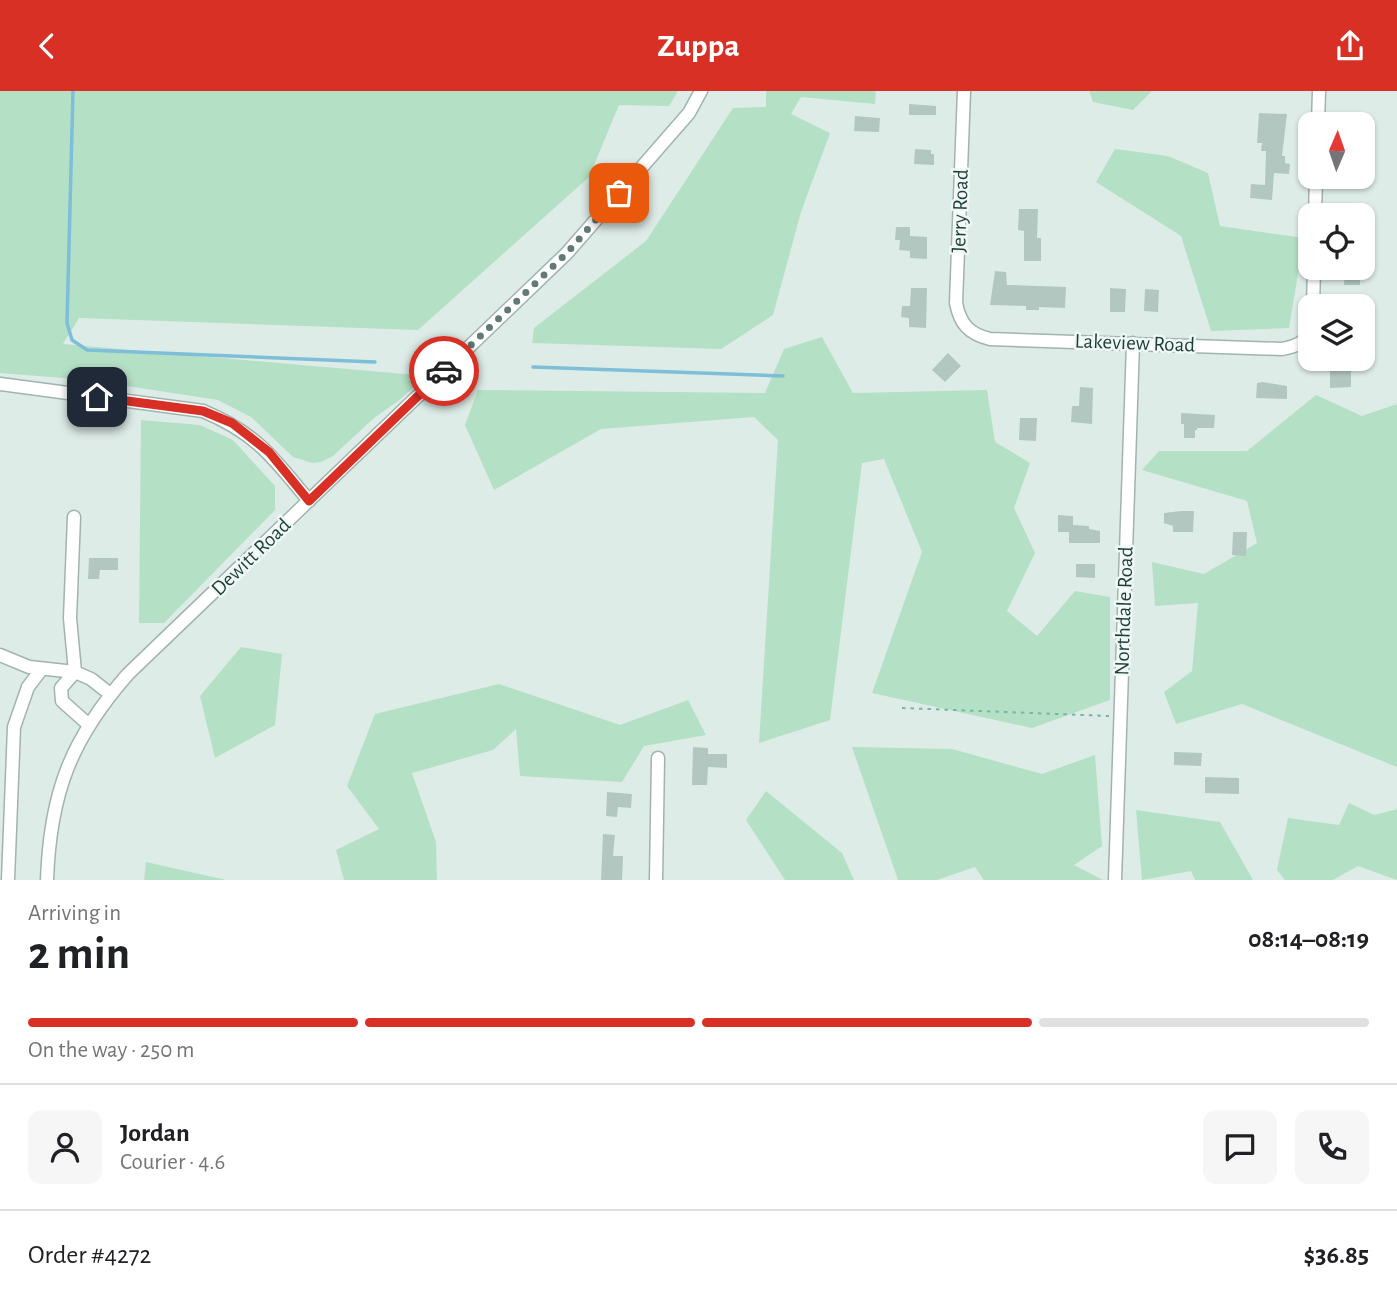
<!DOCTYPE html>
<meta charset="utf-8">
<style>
:root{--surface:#fff;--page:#f6f6f6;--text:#202124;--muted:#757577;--line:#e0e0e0;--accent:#d93025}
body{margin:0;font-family:"Alegreya Sans",sans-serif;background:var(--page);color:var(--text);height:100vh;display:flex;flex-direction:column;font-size:26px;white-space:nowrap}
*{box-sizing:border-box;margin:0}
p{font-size:23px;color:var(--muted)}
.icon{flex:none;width:38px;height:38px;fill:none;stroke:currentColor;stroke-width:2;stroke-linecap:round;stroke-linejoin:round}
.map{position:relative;height:789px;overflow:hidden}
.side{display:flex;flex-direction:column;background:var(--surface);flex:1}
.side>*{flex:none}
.needle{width:46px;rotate:2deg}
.tools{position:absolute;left:1298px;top:21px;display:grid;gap:14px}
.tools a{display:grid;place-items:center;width:77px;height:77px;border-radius:14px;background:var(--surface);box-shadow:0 2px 5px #0004;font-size:35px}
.pin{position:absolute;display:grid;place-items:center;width:60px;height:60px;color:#fff;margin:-30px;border-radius:14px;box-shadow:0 4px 10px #0006}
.courier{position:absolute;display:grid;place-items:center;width:70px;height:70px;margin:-35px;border:5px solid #d93025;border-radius:50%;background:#fff;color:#222;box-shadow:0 2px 9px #0007}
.summary em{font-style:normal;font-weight:700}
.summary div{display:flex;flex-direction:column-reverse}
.summary{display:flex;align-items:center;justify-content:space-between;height:119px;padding:0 28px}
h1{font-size:46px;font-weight:700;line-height:52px}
.bar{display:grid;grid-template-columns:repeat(4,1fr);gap:10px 7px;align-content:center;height:84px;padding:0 28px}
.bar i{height:9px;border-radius:5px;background:var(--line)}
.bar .on{background:var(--accent)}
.bar p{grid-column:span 4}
.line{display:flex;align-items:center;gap:18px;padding:0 28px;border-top:2px solid var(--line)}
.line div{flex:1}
.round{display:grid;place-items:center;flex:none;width:74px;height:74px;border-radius:14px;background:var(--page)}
header{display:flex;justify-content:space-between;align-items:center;height:91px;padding:0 28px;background:var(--accent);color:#fff;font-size:32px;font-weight:700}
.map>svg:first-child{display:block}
.green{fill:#b4e0c5}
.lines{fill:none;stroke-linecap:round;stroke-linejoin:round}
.stream{stroke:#7ebed8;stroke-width:3.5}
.building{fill:#b3c7c1}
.minor-casing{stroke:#a0b4af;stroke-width:15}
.path{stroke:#7ab3a9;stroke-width:2;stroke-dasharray:3.5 5;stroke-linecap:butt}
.minor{stroke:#fff;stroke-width:12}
.done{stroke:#617a76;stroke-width:7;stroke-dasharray:0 12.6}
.route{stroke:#d93025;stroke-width:9}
.labels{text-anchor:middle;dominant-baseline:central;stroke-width:5;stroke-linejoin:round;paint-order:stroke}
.street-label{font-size:21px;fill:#1d3d39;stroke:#eff8f4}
</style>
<header><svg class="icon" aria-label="back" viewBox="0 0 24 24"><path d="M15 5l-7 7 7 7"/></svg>Zuppa<svg class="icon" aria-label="share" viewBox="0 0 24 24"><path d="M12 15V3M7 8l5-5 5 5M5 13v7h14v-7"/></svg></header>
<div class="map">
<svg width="1397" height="789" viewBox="0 0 1397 789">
<rect width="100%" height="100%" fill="#deece7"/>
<!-- green -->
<path class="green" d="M 0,0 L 678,0 L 669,15 L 619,14 L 589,86 L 418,239 L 79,227 L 63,253 L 427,285 L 398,310 L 374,327 L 333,365 L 321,371 L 312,372 L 293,366 L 251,326 L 218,309 L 88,289 L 0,282 Z
M 766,0 L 876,0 L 875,13 L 801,6 L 791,23 L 830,42 L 801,121 L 773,224 L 721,258 L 532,252 L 534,237 L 646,150 L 733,17 L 766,16 Z
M 1089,0 L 1152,0 L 1133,19 L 1093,11 Z
M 1115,58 L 1168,65 L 1208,82 L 1220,135 L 1304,147 L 1289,237 L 1211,240 L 1181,145 L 1096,91 Z
M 822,246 L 853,302 L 987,299 L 995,351 L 1030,372 L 1014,417 L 1035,462 L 1007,520 L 1037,545 L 1075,500 L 1110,506 L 1110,609 L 1032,637 L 872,602 L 922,461 L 884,368 L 862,372 L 830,629 L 759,652 L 778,349 L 754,326 L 601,338 L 494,399 L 465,334 L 478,299 L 765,302 L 784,258 Z
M 1316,304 L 1362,325 L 1397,313 L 1397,676 L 1242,613 L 1176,633 L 1164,601 L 1192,580 L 1198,512 L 1155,515 L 1152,471 L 1204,483 L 1257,452 L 1247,410 L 1142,379 L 1159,360 L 1247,360 Z
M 141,329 L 200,334 L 233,349 L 275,395 L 275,419 L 164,532 L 139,532 Z
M 241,556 L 282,563 L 275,634 L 215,667 L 200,605 Z
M 499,593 L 620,634 L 688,609 L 706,644 L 644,655 L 622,691 L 520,685 L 516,638 L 493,659 L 412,682 L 436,751 L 437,789 L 344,789 L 336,759 L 379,738 L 347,695 L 375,623 Z
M 852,656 L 952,658 L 1042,683 L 1095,664 L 1102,755 L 1074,774 L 1103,789 L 984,789 L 975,776 L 937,789 L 898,789 Z
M 766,700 L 842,762 L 854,789 L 785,789 L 746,729 Z
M 1349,712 L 1374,724 L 1397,718 L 1397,789 L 1358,775 L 1333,789 L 1285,789 L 1277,779 L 1288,727 L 1339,734 Z
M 1136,719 L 1220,731 L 1253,789 L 1195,789 L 1191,780 L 1142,789 Z
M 146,771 L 226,789 L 144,789 Z"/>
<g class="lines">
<!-- stream -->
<path class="stream" d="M 73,0 L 67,232 L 72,249 L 87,259 L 375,271
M 533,276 L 783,285"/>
</g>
<!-- building -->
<path class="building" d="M 909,13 L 936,15 L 936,24 L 909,24 Z
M 1259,22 L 1287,23 L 1282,65 L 1285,65 L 1285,72 L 1290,73 L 1289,83 L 1274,82 L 1272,109 L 1250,107 L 1251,93 L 1265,94 L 1266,60 L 1261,60 L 1262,52 L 1257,52 Z
M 855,25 L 880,27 L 879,41 L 854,40 Z
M 915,58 L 931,59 L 931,63 L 934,63 L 934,74 L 914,73 Z
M 1019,118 L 1038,118 L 1037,147 L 1041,147 L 1041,170 L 1024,170 L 1024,140 L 1018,139 Z
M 896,136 L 910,136 L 910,145 L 927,146 L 927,168 L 910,167 L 910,160 L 899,159 L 900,149 L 895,149 Z
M 1345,177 L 1360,177 L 1360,194 L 1344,194 Z
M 995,180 L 1006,181 L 1007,194 L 1066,196 L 1065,217 L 1039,216 L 1039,219 L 1026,219 L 1026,215 L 990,214 Z
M 911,197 L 927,197 L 926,237 L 909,236 L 909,227 L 901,226 L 902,215 L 910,215 Z
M 1110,197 L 1126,198 L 1125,221 L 1110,221 Z
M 1145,198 L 1159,199 L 1158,221 L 1144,220 Z
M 948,262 L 961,275 L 945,291 L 932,279 Z
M 1330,275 L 1342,275 L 1342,278 L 1351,278 L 1351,296 L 1330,297 Z
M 1262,291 L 1287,295 L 1287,308 L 1256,307 L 1257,292 Z
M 1080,296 L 1093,297 L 1092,333 L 1071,331 L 1072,315 L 1079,315 Z
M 1181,322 L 1215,324 L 1214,337 L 1197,337 L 1197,339 L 1195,339 L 1195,347 L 1184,347 L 1184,333 L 1181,333 Z
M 1020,327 L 1037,327 L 1036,350 L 1019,349 Z
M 1181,420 L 1194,420 L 1193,441 L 1173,441 L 1173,435 L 1164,432 L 1164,422 Z
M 1058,424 L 1073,425 L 1073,434 L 1089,435 L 1089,438 L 1100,440 L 1100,452 L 1069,452 L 1069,441 L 1058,441 Z
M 1233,441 L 1247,441 L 1246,465 L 1232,464 Z
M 89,467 L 118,467 L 118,479 L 100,479 L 99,488 L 88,488 Z
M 1076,473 L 1095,473 L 1095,487 L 1076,486 Z
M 693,656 L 708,657 L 708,663 L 727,663 L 727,677 L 708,676 L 707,694 L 692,694 Z
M 1174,661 L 1202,662 L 1201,675 L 1174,674 Z
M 1205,686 L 1239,687 L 1239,703 L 1205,702 Z
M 607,701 L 632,703 L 631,717 L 618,716 L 617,726 L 606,725 Z
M 603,743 L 615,744 L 613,765 L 623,765 L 622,789 L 601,789 Z"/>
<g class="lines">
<defs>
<path id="minor" d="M 964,0 L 956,212 C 960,233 969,243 990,248 L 1282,258 C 1297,255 1305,252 1311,238
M 1318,33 L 1319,0
M 1315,124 L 1316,86
M 1313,215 L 1314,177
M 0,293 L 203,320 C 256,342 274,367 309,410
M 0,564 L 29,576 L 75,581 L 70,527 L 74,426
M 89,634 L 62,610 L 61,597 L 75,581 L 91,588 L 110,603
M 8,789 L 14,636 L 28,596 L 41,579
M 47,789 C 50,702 71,648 128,583 L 567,162 L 689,22 L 701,0
M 656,789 L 658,667
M 1115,789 L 1133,252"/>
</defs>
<!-- minor casing -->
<use href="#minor" class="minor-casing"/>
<!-- path -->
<path class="path" d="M 902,617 L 1109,625"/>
<!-- minor -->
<use href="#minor" class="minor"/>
</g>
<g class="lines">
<!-- done -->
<path class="done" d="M 444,280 L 567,162 L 619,102"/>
<!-- route -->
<path class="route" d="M 97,306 L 203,320 L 232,332 L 269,361 L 309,410 L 444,280"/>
</g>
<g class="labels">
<!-- street labels -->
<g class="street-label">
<text transform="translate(960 120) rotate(-88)">Jerry Road</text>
<text transform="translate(1135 252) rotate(2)">Lakeview Road</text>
<text transform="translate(251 466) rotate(-44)">Dewitt Road</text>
<text transform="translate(1124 520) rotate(-88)">Northdale Road</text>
</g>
</g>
</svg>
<div class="tools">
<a><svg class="needle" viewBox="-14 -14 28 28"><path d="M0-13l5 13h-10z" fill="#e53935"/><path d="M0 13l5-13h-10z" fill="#757577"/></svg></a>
<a><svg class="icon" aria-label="locate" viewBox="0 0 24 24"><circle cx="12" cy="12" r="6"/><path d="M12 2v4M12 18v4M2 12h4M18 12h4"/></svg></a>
<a><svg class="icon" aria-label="layers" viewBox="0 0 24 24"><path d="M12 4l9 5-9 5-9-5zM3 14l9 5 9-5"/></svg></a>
</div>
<div class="pin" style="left:619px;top:102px;background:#ea580c"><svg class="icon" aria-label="bag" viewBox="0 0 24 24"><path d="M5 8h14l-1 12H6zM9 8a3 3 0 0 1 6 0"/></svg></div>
<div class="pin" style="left:97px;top:306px;background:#1f2937"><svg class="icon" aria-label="home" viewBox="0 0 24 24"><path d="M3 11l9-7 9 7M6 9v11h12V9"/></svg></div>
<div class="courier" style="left:444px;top:280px"><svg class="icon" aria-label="car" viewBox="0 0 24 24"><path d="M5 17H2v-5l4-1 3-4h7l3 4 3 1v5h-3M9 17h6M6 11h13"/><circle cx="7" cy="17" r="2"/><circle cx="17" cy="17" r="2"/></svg></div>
</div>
<section class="side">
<div class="summary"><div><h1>2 min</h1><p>Arriving in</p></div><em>08:14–08:19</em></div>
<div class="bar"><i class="on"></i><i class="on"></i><i class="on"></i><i></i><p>On the way · 250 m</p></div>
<div class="line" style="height:126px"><a class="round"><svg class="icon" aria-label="person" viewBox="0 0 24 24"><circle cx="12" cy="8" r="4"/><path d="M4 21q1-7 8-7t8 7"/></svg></a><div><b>Jordan</b><p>Courier · 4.6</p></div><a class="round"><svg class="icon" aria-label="chat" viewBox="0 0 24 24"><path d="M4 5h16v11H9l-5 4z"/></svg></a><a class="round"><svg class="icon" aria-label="phone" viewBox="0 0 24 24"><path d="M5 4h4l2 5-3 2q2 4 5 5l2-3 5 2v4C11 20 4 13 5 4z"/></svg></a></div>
<div class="line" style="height:91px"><div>Order #4272</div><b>$36.85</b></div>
</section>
